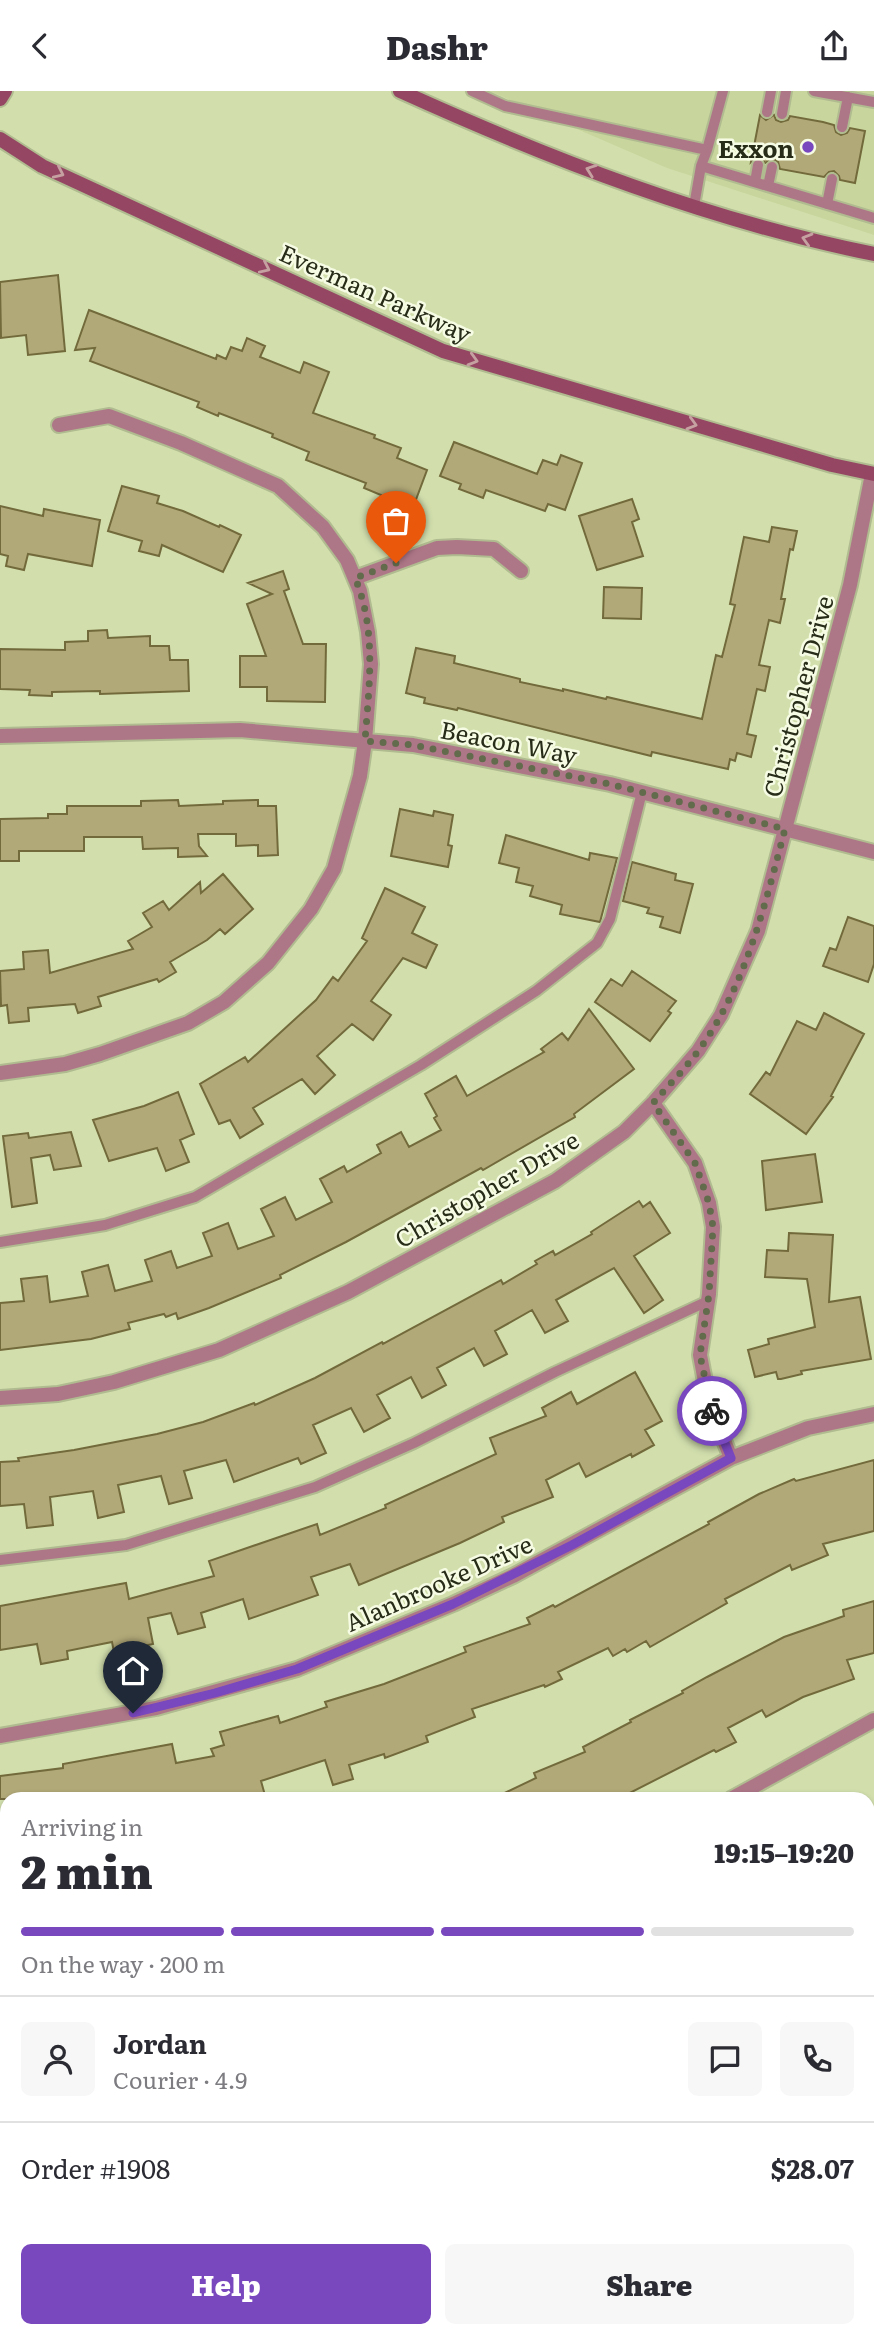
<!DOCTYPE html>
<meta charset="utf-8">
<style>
:root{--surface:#fff;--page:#f7f7f7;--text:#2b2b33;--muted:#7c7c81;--line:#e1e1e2;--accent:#7947be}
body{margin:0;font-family:Literata,serif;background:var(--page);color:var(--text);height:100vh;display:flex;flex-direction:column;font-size:26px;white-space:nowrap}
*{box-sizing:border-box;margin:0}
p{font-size:23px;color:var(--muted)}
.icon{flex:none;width:38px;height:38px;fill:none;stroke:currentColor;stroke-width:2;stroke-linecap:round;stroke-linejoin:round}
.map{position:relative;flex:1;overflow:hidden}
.panel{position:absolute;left:0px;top:1701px;width:875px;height:546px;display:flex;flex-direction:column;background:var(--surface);border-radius:21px 21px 0 0;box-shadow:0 2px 5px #0004}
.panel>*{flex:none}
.pin{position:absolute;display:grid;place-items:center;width:60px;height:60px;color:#fff;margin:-72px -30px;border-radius:50% 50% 50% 0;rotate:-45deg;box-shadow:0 0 7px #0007}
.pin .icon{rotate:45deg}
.courier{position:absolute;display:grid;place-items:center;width:70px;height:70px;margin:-35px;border:5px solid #7947be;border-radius:50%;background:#fff;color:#222;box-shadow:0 2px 9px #0007}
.summary em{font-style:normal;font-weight:800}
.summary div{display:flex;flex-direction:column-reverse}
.summary{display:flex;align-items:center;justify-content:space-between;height:119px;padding:0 21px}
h1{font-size:46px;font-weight:800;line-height:52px}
.bar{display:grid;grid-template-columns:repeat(4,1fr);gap:10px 7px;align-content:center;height:84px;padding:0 21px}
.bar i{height:9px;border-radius:5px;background:var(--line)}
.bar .current{background:var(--accent)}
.bar p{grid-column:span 4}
.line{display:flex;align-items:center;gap:18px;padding:0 21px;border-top:2px solid var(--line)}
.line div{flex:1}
.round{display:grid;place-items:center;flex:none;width:74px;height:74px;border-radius:10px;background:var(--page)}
.cta{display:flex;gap:14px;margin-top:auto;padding:14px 21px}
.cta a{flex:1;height:80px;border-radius:10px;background:var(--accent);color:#fff;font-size:28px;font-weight:800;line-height:80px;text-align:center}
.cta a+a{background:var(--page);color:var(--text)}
header{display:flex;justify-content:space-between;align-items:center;height:91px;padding:0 21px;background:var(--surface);font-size:32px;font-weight:800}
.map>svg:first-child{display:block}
.built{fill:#c8d69d}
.building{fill:#b2a978;stroke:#736a3c;stroke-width:2}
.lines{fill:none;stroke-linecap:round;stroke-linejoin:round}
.lane-casing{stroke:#b0bb8f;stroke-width:14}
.street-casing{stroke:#b0bb8f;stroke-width:18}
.secondary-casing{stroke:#b0bb8f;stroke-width:18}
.lane{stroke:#ae7788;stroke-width:10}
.street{stroke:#ae7788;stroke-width:14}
.secondary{stroke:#954662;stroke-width:14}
.oneway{stroke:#c6a1a2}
.done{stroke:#636b4d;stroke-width:7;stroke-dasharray:0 12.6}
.route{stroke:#7947be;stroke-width:9}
.poi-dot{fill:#7947be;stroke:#f6fce3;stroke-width:2.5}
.labels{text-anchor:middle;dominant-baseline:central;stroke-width:5;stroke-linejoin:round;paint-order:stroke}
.poi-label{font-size:24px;font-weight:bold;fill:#272c19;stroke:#f6fce3;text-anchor:end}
.street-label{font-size:24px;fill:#272c19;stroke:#f6fce3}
</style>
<header><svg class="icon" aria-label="back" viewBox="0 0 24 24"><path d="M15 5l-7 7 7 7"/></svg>Dashr<svg class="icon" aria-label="share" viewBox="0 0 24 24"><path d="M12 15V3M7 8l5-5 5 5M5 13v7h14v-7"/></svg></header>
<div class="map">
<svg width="874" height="2247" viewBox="0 0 874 2247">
<rect width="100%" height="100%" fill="#d2dfad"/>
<!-- built -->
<path class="built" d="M 489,0 L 874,0 L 874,144 L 667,77 Z"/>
<!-- building -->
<path class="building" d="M 760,24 L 766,29 L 774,24 L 776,29 L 781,31 L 788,29 L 790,25 L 823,31 L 834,34 L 836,41 L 841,44 L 847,42 L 850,37 L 865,40 L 855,92 L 840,89 L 839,85 L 834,80 L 829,81 L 824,86 L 780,78 L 778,71 L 773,68 L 765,72 L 762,68 L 756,66 L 751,71 Z
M 58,184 L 65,260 L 28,264 L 26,244 L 1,247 L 0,191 Z
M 89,219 L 216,268 L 217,264 L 226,268 L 231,256 L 242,260 L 247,247 L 265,255 L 260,266 L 300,282 L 304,271 L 329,281 L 313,322 L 375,344 L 374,347 L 401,357 L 397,367 L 427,379 L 411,422 L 378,410 L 381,404 L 364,397 L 366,392 L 306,369 L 309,361 L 272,346 L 273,343 L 219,322 L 218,325 L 197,316 L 199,311 L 90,270 L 95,257 L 75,259 Z
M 454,351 L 537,383 L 543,369 L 557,374 L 561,364 L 582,372 L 565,419 L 548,413 L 545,420 L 486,399 L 483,407 L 459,398 L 461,393 L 440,385 Z
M 122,395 L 159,405 L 157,412 L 183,420 L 219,436 L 220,434 L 241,444 L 223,481 L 162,454 L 159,465 L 139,460 L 142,450 L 108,440 Z
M 632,408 L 639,428 L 632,431 L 643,465 L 597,479 L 579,425 Z
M 0,415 L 43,425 L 44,418 L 100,429 L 92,475 L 28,463 L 24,479 L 6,475 L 8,465 L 0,463 Z
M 772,436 L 797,440 L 793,459 L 790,458 L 781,508 L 785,508 L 780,532 L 769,529 L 759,574 L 770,576 L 765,600 L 757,598 L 747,643 L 756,645 L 751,666 L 737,662 L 735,670 L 730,668 L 728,678 L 652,661 L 651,665 L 458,617 L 457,619 L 424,612 L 425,607 L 406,602 L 416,557 L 455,565 L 454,572 L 520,588 L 520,591 L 563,600 L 563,598 L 606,608 L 607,606 L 702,628 L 716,564 L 722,566 L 735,514 L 730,513 L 744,446 L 769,451 Z
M 283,480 L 289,498 L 284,500 L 303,553 L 326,553 L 325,611 L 267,610 L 267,596 L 240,596 L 240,565 L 266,565 L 247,513 L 272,503 L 248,492 Z
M 604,496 L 642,497 L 641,528 L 603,527 Z
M 107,539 L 108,547 L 150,545 L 150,555 L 169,555 L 170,569 L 188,569 L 189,600 L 100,603 L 100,600 L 52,601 L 52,605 L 29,604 L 30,599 L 0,598 L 0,558 L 65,559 L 65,551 L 88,550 L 88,540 Z
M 178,709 L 179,715 L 223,713 L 223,710 L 258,709 L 258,715 L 276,715 L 278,764 L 258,765 L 258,754 L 236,755 L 236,743 L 198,743 L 199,755 L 207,765 L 178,766 L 178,757 L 143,758 L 142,746 L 84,746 L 84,760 L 19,760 L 19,770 L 0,770 L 0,728 L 48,727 L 48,723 L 67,723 L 67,715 L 141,715 L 141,710 Z
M 400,718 L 433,725 L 434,720 L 453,724 L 448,754 L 452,755 L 448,776 L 391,765 Z
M 506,744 L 589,769 L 590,762 L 617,767 L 600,831 L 560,823 L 562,814 L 530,805 L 533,795 L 516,791 L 519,777 L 499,772 Z
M 632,771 L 676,783 L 675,789 L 693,793 L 680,842 L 660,836 L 663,826 L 647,822 L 649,817 L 623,810 Z
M 223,783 L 253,818 L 225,843 L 220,838 L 207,849 L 170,871 L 176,881 L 159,891 L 157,888 L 98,906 L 101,915 L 78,922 L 75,913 L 28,917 L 29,930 L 9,932 L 7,914 L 1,915 L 0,880 L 24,878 L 23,861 L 48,859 L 50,882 L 133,858 L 128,850 L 152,836 L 143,822 L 163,810 L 169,819 L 200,791 L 201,802 Z
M 385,797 L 425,816 L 412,842 L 437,854 L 426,877 L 403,867 L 371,910 L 391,924 L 373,949 L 352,933 L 317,965 L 335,984 L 315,1003 L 302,988 L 253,1017 L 263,1033 L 240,1047 L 230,1029 L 219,1033 L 200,993 L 245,966 L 248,971 L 316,909 L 333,886 L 338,890 L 367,850 L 362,847 Z
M 848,826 L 874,835 L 874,873 L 868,891 L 823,875 L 830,857 L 836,859 Z
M 632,880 L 676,910 L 668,920 L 671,922 L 650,950 L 595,911 L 611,888 L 622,895 Z
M 589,918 L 634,978 L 574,1023 L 575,1026 L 483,1079 L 481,1077 L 346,1151 L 280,1184 L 281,1187 L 209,1217 L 178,1228 L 176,1222 L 166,1226 L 164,1223 L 128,1232 L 130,1238 L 91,1248 L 0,1259 L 0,1212 L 24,1210 L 21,1188 L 47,1185 L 50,1211 L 88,1205 L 82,1181 L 108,1174 L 115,1200 L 152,1190 L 145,1169 L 171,1160 L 177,1177 L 212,1165 L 203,1142 L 228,1132 L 238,1158 L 274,1145 L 261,1118 L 285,1106 L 296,1129 L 332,1111 L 320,1088 L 344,1075 L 347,1081 L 381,1062 L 377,1054 L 401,1041 L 409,1056 L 441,1039 L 434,1027 L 437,1025 L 425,1003 L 456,985 L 467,1005 L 544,961 L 541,958 L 562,942 L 568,949 Z
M 824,922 L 864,943 L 831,1005 L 833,1006 L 806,1043 L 750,1003 L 766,981 L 770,984 L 797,930 L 816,939 Z
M 178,1001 L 194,1043 L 180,1049 L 189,1071 L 166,1080 L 157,1057 L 109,1070 L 93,1029 L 144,1015 Z
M 71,1041 L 81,1075 L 54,1079 L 50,1064 L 31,1067 L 37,1112 L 12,1116 L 3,1045 L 28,1042 L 29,1047 Z
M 815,1063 L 822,1111 L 766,1119 L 762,1070 Z
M 639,1110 L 643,1116 L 650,1111 L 670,1142 L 634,1165 L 663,1209 L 644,1222 L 614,1177 L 556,1209 L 568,1230 L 545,1242 L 532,1219 L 495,1240 L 507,1263 L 484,1275 L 474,1257 L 437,1277 L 446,1294 L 422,1307 L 411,1286 L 377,1304 L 390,1327 L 364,1341 L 351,1317 L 313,1334 L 326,1362 L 301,1373 L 298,1367 L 234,1391 L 226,1369 L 184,1380 L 192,1407 L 169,1413 L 161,1385 L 118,1394 L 124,1421 L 98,1427 L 93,1400 L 50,1406 L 53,1434 L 27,1437 L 24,1413 L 0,1415 L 0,1371 L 19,1370 L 18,1367 L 74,1359 L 157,1343 L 203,1331 L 254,1312 L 255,1314 L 315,1287 L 382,1251 L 383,1253 L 501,1189 L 503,1193 L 537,1173 L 535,1170 L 553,1160 L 555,1164 L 592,1143 L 591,1141 Z
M 789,1142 L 833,1144 L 829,1211 L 860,1206 L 871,1268 L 801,1280 L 802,1283 L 781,1288 L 778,1288 L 776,1281 L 755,1286 L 748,1259 L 769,1253 L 768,1248 L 815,1236 L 807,1188 L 765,1186 L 767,1159 L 788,1160 Z
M 635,1281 L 662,1330 L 645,1339 L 654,1354 L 632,1366 L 631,1363 L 586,1386 L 579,1372 L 546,1389 L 553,1406 L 502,1426 L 504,1431 L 460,1452 L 359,1494 L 350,1473 L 311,1486 L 318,1504 L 249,1528 L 243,1508 L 201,1522 L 205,1536 L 178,1543 L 171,1522 L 148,1527 L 153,1553 L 114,1561 L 112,1551 L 67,1560 L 68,1568 L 41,1573 L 37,1553 L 0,1559 L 0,1515 L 126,1492 L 129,1508 L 214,1485 L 209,1470 L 317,1433 L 320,1444 L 386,1417 L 385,1414 L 496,1363 L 490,1347 L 546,1325 L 542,1317 L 571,1301 L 577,1313 Z
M 874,1369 L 874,1440 L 823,1453 L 828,1464 L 792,1479 L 790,1474 L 725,1508 L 727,1512 L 650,1556 L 646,1550 L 627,1561 L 625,1558 L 613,1565 L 608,1557 L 558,1581 L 562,1588 L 545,1596 L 544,1594 L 472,1618 L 475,1626 L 426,1645 L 428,1651 L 385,1667 L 384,1663 L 349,1674 L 353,1688 L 333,1694 L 325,1669 L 261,1690 L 266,1708 L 0,1708 L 0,1685 L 63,1677 L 63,1673 L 172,1653 L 176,1672 L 214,1665 L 211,1658 L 224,1654 L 220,1641 L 278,1625 L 280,1632 L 327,1616 L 325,1611 L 384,1593 L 466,1561 L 464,1556 L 530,1533 L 527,1527 L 553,1514 L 555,1516 L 709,1433 L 708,1431 L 759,1403 L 794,1388 L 796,1390 Z
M 874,1510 L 874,1562 L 847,1569 L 854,1588 L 803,1606 L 766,1626 L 762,1619 L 728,1637 L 736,1651 L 716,1661 L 714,1659 L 618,1708 L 492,1708 L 536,1687 L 534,1682 L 585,1661 L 583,1656 L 631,1631 L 630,1629 L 683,1602 L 682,1600 L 707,1586 L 784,1546 L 844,1525 L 843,1519 Z"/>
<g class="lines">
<defs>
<path id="lane" d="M 472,0 L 505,15 L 707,59 L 701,75 L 874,127
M 814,0 L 874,11
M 767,21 L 771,0
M 782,23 L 786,0
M 842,36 L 848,6
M 707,59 L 723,0
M 755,91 L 758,74
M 768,95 L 772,76
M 827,113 L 832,88
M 694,115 L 701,75
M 0,1151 L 105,1134 L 195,1106 L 421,974 L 536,900 L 597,852 L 610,828 L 642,701
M 0,1469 L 126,1454 L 315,1396 L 414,1352 L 555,1281 L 708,1210"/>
<path id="street" d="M 355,487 L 437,457 L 457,456 L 494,458 L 521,480
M 0,645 L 240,639 L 413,654 L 610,693 L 874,761
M 0,982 L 65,973 L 100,963 L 188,932 L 224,911 L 268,872 L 311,818 L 334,778 L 360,685 L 365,650 L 371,573 L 368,541 L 360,500 L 347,469 L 323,436 L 278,395 L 181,352 L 109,325 L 59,334
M 653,1012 L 695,1072 L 709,1112 L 713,1136 L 709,1203 L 700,1264 L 709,1312 L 731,1367
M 0,1307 L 58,1303 L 114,1291 L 219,1259 L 348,1201 L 555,1090 L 624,1041 L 653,1012 L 698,960 L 721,924 L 758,840 L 850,494 L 872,383
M 0,1645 L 156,1617 L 297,1578 L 453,1513 L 513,1485 L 731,1367 L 808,1337 L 874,1323
M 731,1708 L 874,1629
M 0,1933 L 7,1932
M 0,1989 L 7,2036
M 21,2240 L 21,2247
M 310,2247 L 310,2240"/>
<path id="secondary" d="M 400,0 C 552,69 710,130 874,163
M 0,8 L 5,0
M 0,48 L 42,75 L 443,260 L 832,374 L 874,383"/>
</defs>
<!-- lane casing -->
<use href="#lane" class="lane-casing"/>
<!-- street casing -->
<use href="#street" class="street-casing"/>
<!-- secondary casing -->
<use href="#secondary" class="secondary-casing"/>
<!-- lane -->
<use href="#lane" class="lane"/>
<!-- street -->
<use href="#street" class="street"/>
<!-- secondary -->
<use href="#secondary" class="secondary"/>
</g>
<!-- one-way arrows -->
<defs><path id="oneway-chevron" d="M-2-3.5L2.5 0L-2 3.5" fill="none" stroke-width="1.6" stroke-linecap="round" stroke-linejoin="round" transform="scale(1.75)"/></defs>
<g class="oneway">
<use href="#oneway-chevron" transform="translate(591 79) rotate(-160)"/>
<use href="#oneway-chevron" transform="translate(59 82) rotate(25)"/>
<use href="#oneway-chevron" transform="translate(807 148) rotate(-164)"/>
<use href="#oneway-chevron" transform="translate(265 177) rotate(25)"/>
<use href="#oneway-chevron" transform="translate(473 269) rotate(16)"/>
<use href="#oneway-chevron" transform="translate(692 333) rotate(16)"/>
</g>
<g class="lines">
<!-- done -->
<path class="done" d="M 396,472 L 355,487 C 377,539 369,595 365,650 L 413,654 L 610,693 L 785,738 C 765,814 746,894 699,959 C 685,978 668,995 653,1012 L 695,1072 L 709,1112 L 713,1136 L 709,1203 L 700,1264 L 712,1320"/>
<!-- route -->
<path class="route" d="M 133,1622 L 215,1602 L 297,1578 L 453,1513 L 572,1454 L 731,1367 L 712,1320"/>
</g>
<!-- markers -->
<circle class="poi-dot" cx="808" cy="56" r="7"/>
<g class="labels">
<!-- poi labels -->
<g class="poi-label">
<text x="794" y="56">Exxon</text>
</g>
<!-- street labels -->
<g class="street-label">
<text transform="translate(376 201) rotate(24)">Everman Parkway</text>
<text transform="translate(797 605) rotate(-75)">Christopher Drive</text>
<text transform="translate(509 650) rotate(11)">Beacon Way</text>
<text transform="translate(486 1097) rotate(-30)">Christopher Drive</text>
<text transform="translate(438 1491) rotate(-24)">Alanbrooke Drive</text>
</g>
</g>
</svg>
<div class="pin" style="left:396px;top:472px;background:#ea580c"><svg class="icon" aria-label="bag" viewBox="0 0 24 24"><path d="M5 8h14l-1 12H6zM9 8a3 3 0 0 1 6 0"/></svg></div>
<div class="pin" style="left:133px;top:1622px;background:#1f2937"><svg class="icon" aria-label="home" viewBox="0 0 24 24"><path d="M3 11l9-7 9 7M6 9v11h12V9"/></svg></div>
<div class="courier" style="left:712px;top:1320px"><svg class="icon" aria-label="bike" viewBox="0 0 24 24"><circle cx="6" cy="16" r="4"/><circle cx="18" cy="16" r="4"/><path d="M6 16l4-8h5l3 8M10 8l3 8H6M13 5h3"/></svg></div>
<section class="panel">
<div class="summary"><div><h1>2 min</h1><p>Arriving in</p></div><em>19:15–19:20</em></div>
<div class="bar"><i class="current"></i><i class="current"></i><i class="current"></i><i></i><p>On the way · 200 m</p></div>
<div class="line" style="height:126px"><a class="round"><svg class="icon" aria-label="person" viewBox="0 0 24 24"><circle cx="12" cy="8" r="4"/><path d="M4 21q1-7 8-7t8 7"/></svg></a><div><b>Jordan</b><p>Courier · 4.9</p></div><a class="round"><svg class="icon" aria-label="chat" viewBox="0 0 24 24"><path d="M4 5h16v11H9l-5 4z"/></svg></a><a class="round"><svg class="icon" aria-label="phone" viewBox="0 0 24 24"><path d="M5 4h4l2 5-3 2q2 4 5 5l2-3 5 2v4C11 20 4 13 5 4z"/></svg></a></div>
<div class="line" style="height:91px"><div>Order #1908</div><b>$28.07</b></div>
<div class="cta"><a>Help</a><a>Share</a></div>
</section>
</div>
